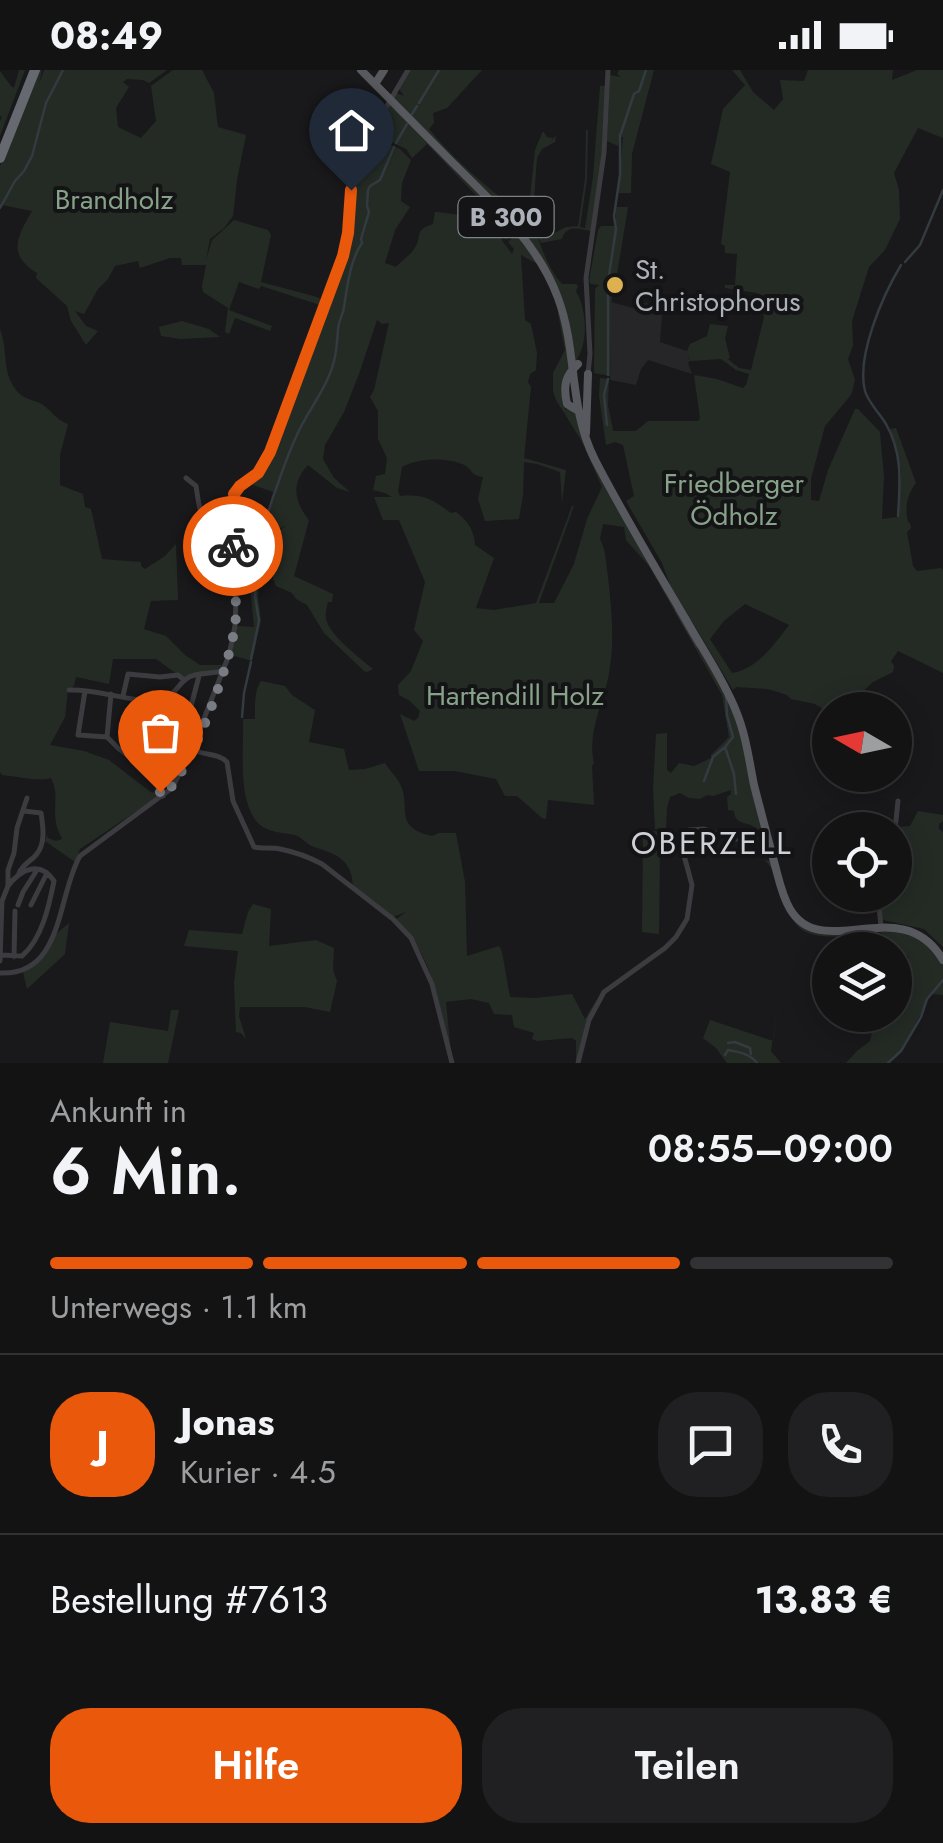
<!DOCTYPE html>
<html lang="de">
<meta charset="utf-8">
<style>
:root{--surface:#131314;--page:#202022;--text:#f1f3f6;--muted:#9d9ea0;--line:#323234;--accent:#ea580c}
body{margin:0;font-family:Jost,sans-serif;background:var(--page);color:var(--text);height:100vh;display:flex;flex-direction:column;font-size:38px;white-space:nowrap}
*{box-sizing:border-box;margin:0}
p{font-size:32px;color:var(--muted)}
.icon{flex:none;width:55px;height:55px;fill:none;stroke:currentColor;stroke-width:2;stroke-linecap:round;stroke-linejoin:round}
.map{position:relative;height:993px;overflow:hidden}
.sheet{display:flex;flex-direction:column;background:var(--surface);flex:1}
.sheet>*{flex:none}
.needle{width:65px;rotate:279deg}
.buttons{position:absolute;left:812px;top:622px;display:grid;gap:20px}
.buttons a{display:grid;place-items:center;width:100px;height:100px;border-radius:50%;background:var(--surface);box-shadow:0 5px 25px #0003,0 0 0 2px var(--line);font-size:50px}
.pin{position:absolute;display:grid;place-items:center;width:85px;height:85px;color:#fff;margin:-102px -42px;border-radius:50% 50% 50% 0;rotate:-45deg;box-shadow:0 0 10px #0007}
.pin .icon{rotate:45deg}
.courier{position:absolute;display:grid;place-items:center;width:100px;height:100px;margin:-50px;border:8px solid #ea580c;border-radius:50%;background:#fff;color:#222;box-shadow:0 2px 12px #0007}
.overview em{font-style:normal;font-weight:600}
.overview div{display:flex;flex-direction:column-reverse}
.overview{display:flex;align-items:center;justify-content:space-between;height:170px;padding:0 50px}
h1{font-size:65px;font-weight:600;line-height:75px}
.bar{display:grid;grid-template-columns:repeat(4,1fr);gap:15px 10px;align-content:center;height:120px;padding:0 50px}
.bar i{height:12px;border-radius:8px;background:var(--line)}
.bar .on{background:var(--accent)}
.bar p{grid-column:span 4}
.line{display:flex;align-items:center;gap:25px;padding:0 50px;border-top:2px solid var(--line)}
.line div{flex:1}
.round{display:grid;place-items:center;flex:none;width:105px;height:105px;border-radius:40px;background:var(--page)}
.action{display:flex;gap:20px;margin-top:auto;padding:20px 50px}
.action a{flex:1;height:115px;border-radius:40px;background:var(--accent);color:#fff;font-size:40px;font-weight:600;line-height:115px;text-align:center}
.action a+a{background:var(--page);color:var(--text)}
.status{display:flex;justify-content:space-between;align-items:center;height:70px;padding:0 50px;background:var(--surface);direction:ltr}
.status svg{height:28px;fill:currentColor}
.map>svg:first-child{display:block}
.built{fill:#262528}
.green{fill:#242b25;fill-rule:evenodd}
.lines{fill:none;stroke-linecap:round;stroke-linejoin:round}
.stream{stroke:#333a40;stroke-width:2.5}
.minor{stroke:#3b3b40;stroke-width:5}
.major{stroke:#57595e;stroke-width:8}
.highway{stroke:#676970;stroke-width:10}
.done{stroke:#797c82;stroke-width:10;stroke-dasharray:0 18}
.route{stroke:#ea580c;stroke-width:12}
.poi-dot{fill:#ddb150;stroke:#141416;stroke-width:4}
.labels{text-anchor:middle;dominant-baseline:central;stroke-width:8;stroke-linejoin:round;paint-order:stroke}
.shield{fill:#141416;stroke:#7f8288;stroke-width:2.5}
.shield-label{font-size:25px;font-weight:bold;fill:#adb1b9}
.park-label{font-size:28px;fill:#87a289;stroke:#141416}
.poi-label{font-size:28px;fill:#adb1b9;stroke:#141416;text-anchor:start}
.quarter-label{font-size:32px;letter-spacing:2.5px;fill:#ced0d6;stroke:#141416}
</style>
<div class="status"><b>08:49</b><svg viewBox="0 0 49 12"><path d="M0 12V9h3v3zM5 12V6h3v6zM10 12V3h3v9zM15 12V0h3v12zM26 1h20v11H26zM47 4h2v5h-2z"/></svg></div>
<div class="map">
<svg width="943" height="993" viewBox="0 0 943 993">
<rect width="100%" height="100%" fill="#19191b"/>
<!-- built -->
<path class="built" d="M 611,232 L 633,238 L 635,235 L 647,233 L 662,245 L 660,272 L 687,281 L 690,291 L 688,293 L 692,304 L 648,290 L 641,299 L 636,315 L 610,310 Z"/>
<!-- green -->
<path class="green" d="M 19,0 L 25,0 L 0,66 L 0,51 L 2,47 L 0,46 L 0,1 L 11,16 L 14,18 Z
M 39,0 L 42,0 L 39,14 L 44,0 L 167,0 L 149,13 L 143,10 L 127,9 L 123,12 L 129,17 L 116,38 L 118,57 L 141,68 L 156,51 L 151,16 L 173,0 L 202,0 L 214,23 L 218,57 L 246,65 L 237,110 L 233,146 L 224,158 L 210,169 L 206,190 L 212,170 L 234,150 L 268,160 L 271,165 L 261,212 L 317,227 L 325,232 L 323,236 L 261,216 L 259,219 L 239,212 L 229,240 L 272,256 L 270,261 L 235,248 L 229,264 L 225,262 L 228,238 L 203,222 L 202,216 L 206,195 L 182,195 L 181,188 L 170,188 L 140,198 L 138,191 L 115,196 L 108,209 L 98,219 L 84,244 L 75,241 L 86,256 L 98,261 L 86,275 L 71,251 L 67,236 L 36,208 L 37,203 C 7,185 17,167 32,141 L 2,135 L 0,137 L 0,96 Z
M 410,0 L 482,0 L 447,38 L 433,43 L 434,53 L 429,59 C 456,92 488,118 522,145 L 529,136 L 535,80 L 543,61 L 547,67 L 553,68 L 550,73 L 556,65 L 555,72 L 542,79 L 537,88 L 533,144 L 543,169 L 566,157 L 578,156 L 585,109 L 586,60 L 588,60 L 587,109 L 580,157 L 585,158 L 593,107 L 600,16 L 606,16 L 601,93 L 591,161 C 579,159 566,154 562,169 L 541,173 L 537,166 C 544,184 549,199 562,214 L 576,214 L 578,216 L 576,221 C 587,240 589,274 575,292 L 566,243 L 520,161 L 528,153 L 536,162 L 529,144 L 528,151 L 518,158 L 392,30 L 396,23 L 404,26 L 399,19 Z
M 619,0 L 654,0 L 632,84 L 631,123 L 618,123 L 623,67 L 620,67 L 618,76 L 607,71 L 610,5 L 621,7 L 617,4 Z
M 732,0 L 740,0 L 753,22 L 774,40 L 783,29 L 780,10 L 804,11 L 808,0 L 893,0 L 892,10 L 917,0 L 943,0 L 943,68 L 918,58 L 894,103 L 899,120 L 900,149 L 885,180 L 869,197 L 852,251 L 853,276 L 848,289 L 855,310 L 851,325 L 825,356 L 811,409 L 811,430 L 819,431 L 828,400 L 855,339 L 858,339 L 880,362 L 884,407 L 882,449 L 898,447 L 901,400 L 890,359 L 896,358 L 916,413 C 906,426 905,439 908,452 L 910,453 L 911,458 L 907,462 L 913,496 L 917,501 L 941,498 L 943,500 L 943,603 L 898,581 L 891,591 L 894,596 L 893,602 L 873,612 L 843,640 L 830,640 L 830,643 L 815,634 L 791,629 L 787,625 L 768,619 L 736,617 L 733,620 L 670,515 L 662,493 L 626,431 L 634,426 L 623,375 L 615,372 L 606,375 L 599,326 L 600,308 L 609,309 L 608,335 L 613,361 L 636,361 L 648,351 L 698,351 L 700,348 L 694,305 L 717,309 L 743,318 L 746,315 L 749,304 L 736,300 L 721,289 L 690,291 L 687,281 L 690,274 L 707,266 L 710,254 L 728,256 L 725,268 L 730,288 L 728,289 L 739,298 L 751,300 L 764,247 L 757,223 L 725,218 L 725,215 L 735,215 L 737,184 L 725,183 L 725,176 L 721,174 L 730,102 L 711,94 L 723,39 L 745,15 ZM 745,534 L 789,555 C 774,575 757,599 732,603 L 710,569 L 724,551 Z
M 390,34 L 515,161 L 506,170 L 493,143 L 427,74 L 412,88 L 406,79 L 376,65 Z
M 377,69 L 400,79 L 411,90 L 402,113 L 401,131 L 410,137 L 395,160 L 385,193 L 396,197 C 401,191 410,186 414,179 C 423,167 413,160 433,154 L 435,142 L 437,142 L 492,149 L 503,172 L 512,184 L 514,179 L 508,172 L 517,163 L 541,196 L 521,185 L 525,250 L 531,254 L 537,283 L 536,300 L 530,304 L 528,312 L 531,317 L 524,388 L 566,400 L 562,433 L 560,402 L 537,394 L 524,392 L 523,425 L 519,449 L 485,451 L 478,429 L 483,407 C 469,405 473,398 462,394 C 446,387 417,388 402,397 L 398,421 L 400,426 C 425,424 431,429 451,443 L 456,442 C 468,451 474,460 475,475 L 494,488 L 476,538 L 494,540 L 536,533 L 572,436 L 574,436 L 539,533 L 554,533 L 574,494 L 587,449 L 602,417 L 581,370 L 556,330 L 553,321 L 553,303 L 565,280 L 558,244 L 559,237 L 570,297 L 562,312 L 563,334 L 566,340 L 568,338 L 575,343 L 585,373 L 726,623 L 744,672 L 764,768 L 759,769 L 756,758 C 746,751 735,755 734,741 L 728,740 L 727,727 L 731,724 L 731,720 L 713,726 L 707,725 L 700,729 L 689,728 L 680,723 L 670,727 L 667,738 L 666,758 L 655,759 L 653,719 L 656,664 L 667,663 L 667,700 L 671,703 L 679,693 L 694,696 L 711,688 L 711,685 L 729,667 L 722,625 L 649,496 L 626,470 L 624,457 L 603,454 L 600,469 C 606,480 606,494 608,507 C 612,542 615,574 608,609 C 602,636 587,664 594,693 L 592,696 L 594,735 L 548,730 L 546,749 L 542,748 L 517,726 L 505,726 L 496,709 L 454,701 L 419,701 L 400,644 L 414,651 L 418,648 L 420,641 L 410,631 L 399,625 L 398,615 L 411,601 L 423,571 L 414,560 L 425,512 L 399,450 L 383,450 L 374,427 L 392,427 L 385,423 L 373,420 L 376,406 L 385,404 L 387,388 L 378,369 L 378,341 L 370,327 L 374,320 L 389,253 L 382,254 L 377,250 L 359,304 L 344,342 L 325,375 L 323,389 L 334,408 L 350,422 L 337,418 L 308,395 C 290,414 295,433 309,450 L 294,506 L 333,524 L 332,532 L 328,532 C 327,536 325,544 326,549 C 330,566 360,588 373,599 L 367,602 L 364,601 L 324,563 L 307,535 L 296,529 L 292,523 L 276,516 L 273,509 L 273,490 L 261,490 L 258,527 L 261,550 L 252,591 L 231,585 L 236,556 L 254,557 L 251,525 L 255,492 L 234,492 L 237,459 L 262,458 L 270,469 L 267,460 L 276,462 L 286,456 L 278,459 L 263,456 L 276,423 L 248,413 C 279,385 298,314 313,274 C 324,245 336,216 345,186 C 355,150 348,95 377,69 Z
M 616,137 L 628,137 L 616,210 L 618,210 L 617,215 L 612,218 L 610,306 L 594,303 L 595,219 L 599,215 L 591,214 L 589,211 L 598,160 L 601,156 L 616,156 Z
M 182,251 L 209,259 L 220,267 L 180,269 L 161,266 L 159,257 Z
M 0,259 C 9,282 0,306 21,325 C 27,330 36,330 43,335 C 52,341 56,350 68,354 L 60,385 L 60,415 L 83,424 L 85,437 L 91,439 L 102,489 L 141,492 L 141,496 L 145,499 L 165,486 L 176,474 L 178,530 L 151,531 L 144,559 L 166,566 L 185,585 L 200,595 L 224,595 L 220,600 L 184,609 L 156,589 L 113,589 L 109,614 L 76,607 L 74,616 L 68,620 L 65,647 L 50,675 L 84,681 L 109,690 L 152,723 L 155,721 L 159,726 L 80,779 L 75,792 L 45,771 L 47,765 L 48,768 L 56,771 L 62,769 C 60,763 56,758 56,752 C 53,736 59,723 51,708 C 40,712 15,706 2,705 L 0,702 Z
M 261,611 L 285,616 L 292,625 L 315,640 L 309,672 L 344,679 L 349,700 L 365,699 L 385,693 C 389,700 397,707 400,714 C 412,737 392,757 432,766 L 439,763 L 456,763 L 465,812 L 467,886 L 499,876 L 502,882 L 510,927 L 535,928 L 572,924 L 585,949 L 597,929 L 589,946 L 578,991 L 576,990 L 576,971 L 572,968 L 537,971 L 532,969 L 534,963 L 514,957 L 512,945 L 494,944 L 489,933 L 471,929 L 446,932 L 451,983 C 440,939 433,881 395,850 L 406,842 L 393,847 L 353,817 C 352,790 337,784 314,777 C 307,775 302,767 295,765 C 280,762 264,763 254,748 C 238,723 244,678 243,649 L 255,649 C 255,636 254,621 261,611 Z
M 918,741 L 943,745 L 943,751 L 939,754 L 939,759 L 943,762 L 943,877 L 924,859 L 882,850 L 879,825 L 895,825 L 897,757 L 910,756 Z
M 651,761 L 670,762 L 674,775 L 660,777 L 659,864 L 642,862 L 643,772 L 642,768 L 637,766 Z
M 764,790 L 771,791 L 779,816 L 804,857 L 891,859 L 919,867 L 941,890 L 943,896 L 943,925 L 931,924 L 901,981 L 887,993 L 846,993 L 857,981 L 870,971 L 874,954 L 871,945 L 895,945 L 895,911 L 901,911 L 905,892 L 909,887 L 880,862 C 861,865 817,872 801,859 C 792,852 785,836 781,825 C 777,813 775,798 764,790 Z
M 253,834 L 271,839 L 269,876 L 316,870 L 334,878 L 333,900 L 337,911 L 330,942 L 305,937 L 240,937 L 239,946 L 246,969 L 241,963 L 236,962 L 234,913 L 238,881 L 184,876 L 189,860 L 242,864 L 248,842 Z
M 69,853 L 65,884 L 27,919 L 23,902 L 34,895 L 55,865 Z
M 779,930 L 771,981 L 781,993 L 727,993 L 716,978 L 703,968 L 710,950 L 773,971 Z
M 171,940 L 179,940 L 168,993 L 58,993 L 103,993 L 110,952 L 168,961 Z"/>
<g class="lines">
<!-- stream -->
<path class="stream" d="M 419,33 L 439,0
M 412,44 L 417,36
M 621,63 L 634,24 L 639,21 L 646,0
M 396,73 L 407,54
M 0,138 L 15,111 L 24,101 L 32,86 L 46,33 L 63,0
M 905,192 L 920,175 L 943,120
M 608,212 L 616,159 L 614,146 L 620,105 L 620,65
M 608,305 L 608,215
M 607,355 L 604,325 L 608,309
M 898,446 C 900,413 903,384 886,354 C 880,344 868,332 865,321 C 856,286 883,225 901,195
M 262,455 C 269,444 271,431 276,419 C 282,402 288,384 296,367 C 307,341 327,319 334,291 C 337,280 337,270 338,260 C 338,252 343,245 344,237 C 347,218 350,190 362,173 L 361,169 L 369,142 L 367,136 L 368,120 L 370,116 L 380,110 L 394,77
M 237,467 L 259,460
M 676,540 L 697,576
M 251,589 L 259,551 L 255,526 L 262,458
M 726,626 L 727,645 L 733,667 L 725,677 L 734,704 L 736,724
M 242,647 L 244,623 L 251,592
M 704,711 L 713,687 L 725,677
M 728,973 L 735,972 L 750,978 L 751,984
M 725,985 L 728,980 C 740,982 750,984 757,993
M 888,993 L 901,981 L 921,947 L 927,929 L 943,910"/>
<!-- minor -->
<path class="minor" d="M 588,304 L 590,284 L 586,208 L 604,83 L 608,0
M 186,408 L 196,416 C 201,448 200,457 235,458
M 69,620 C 97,619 126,631 155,631 C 171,631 175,618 186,609 C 194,602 212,604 223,601
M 85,621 L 78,665 L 107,667
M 111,624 L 107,667 L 119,679 L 166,712 L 159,720 L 163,726
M 123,626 L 128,604 L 160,607 L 178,605 L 184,610
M 132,650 L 172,684 L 186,655 L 199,606
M 147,664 L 157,631
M 192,679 C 203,686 217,682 227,692 L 233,731 L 254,777 C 263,779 271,777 280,779 C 295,782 309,787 322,794 L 393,849 L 411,868 L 432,914 L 452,993
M 895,760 L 898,731
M 19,803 C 24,793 29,793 36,785 C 46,774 43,756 41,743 L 24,741
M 878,825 L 881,857
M 18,835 L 23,822 L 37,800
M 31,835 L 47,803
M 1,885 L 22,886 C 42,869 49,836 54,811 C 40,790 21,799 8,816
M 14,887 L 15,841
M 0,891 L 2,831 L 8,816 L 8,800 L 14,783 L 17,758 L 27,728
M 0,903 C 64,906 57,825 80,786 L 172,718 L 192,679 L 229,585 L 235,556 L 236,530 L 232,488 L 236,449 L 233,424 L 236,420 L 258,403 L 270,382 L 343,186 C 349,163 347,138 353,115 C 362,76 388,34 408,0
M 578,993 L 589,950 L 604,922 L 665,878 L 676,867 L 687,849 L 692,815 L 682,778 L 684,768 L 689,760 L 704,759 L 734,769 L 769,770"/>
<!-- major -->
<path class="major" d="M 361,0 C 391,30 421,61 452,92 C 492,132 538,173 558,228 C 578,282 568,337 595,390 C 623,444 654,496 685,548 C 702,579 723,608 736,641 C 746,665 749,690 754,715 C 760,739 767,764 773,788 C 778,805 781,824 790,839 C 822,894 902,820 943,890
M 375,14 L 384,0
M 577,340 L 567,334 C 563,316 565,306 578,294
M 586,363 L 588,304"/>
<!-- highway -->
<path class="highway" d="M 0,88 L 35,0"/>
</g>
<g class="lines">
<!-- done -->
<path class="done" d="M 160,722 L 163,726 C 192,700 230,595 235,555 C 239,528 230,503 233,476"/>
<!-- route -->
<path class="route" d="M 233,476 L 236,450 L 234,424 L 240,416 L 258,403 L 270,382 L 343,186 L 348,163 L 351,120"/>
</g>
<!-- markers -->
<circle class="poi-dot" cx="615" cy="215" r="10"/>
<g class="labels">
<!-- shield labels -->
<rect class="shield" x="458.5" y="127" width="95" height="40" rx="8"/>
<g class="shield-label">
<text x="506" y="147">B 300</text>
</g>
<!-- park labels -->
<g class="park-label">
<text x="114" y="129">Brandholz</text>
<text x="734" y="413">Friedberger<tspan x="734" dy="32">Ödholz</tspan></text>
<text x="515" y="625">Hartendill Holz</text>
</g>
<!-- poi labels -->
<g class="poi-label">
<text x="635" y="199">St.<tspan x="635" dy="32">Christophorus</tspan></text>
</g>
<!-- quarter labels -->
<g class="quarter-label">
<text x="712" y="773">OBERZELL</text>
</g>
</g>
</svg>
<div class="buttons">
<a><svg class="needle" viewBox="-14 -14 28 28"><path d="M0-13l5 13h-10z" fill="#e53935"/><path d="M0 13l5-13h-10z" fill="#9d9ea0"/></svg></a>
<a><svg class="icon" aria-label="locate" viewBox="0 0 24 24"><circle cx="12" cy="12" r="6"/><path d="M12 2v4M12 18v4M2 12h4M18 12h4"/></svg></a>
<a><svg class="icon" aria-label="layers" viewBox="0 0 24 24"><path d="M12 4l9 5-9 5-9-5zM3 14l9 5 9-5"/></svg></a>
</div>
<div class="pin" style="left:160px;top:722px;background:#ea580c"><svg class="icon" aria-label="bag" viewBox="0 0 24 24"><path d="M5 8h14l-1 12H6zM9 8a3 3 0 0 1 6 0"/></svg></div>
<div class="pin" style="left:351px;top:120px;background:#1f2937"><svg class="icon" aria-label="home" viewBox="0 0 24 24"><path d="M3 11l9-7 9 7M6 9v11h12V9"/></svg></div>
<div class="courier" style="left:233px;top:476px"><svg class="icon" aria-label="bike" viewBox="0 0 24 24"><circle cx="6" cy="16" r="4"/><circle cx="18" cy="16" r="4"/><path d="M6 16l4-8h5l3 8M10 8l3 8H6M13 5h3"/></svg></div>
</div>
<section class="sheet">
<div class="overview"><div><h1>6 Min.</h1><p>Ankunft in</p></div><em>08:55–09:00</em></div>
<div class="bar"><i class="on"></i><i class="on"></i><i class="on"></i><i></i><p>Unterwegs · 1.1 km</p></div>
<div class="line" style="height:180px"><b class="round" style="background:var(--accent);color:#fff">J</b><div><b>Jonas</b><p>Kurier · 4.5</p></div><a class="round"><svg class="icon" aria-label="chat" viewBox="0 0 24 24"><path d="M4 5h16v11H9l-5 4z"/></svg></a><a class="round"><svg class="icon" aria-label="phone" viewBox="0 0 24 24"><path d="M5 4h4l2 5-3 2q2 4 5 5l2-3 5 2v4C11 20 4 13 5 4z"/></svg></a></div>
<div class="line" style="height:130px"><div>Bestellung #7613</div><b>13.83 €</b></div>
<div class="action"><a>Hilfe</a><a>Teilen</a></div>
</section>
